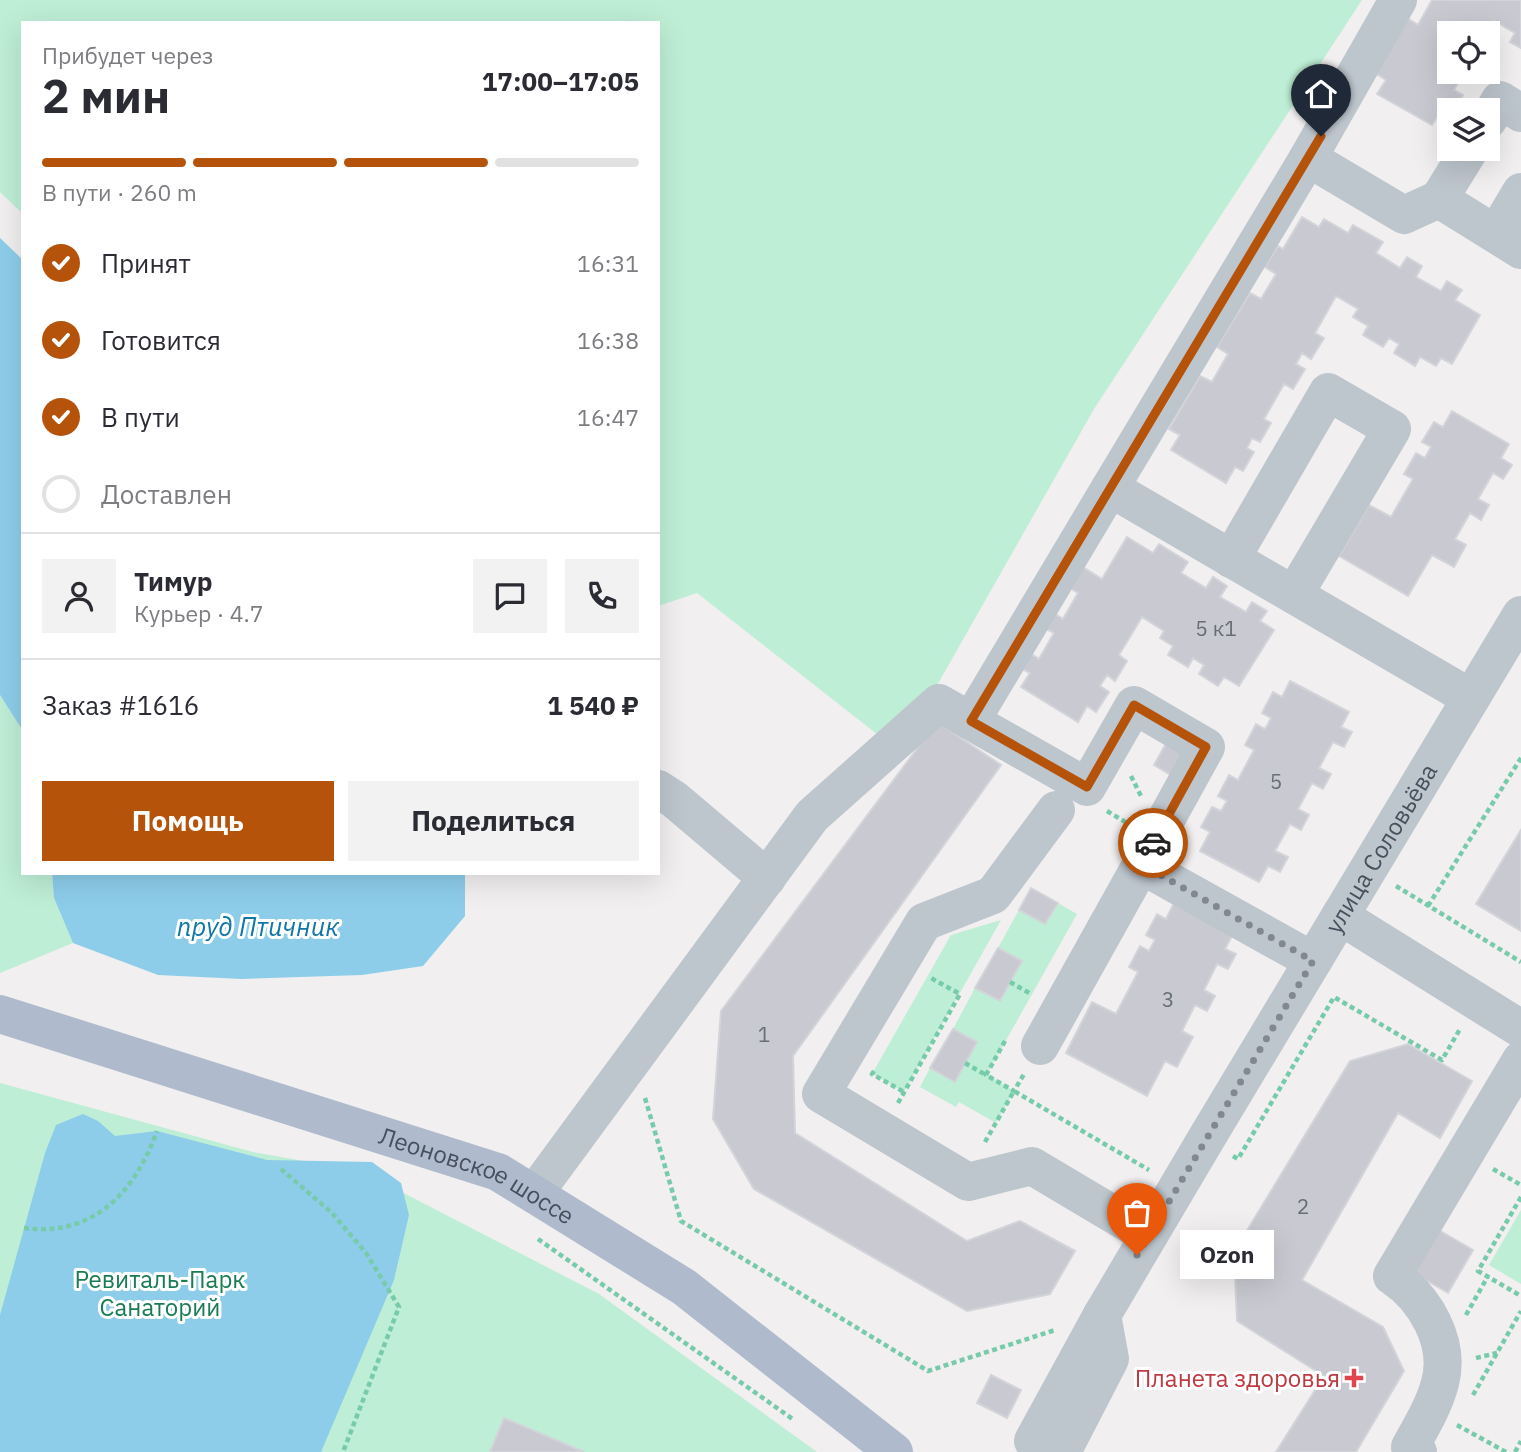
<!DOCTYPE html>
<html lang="ru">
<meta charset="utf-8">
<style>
:root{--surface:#fff;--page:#f2f2f3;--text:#2b2b33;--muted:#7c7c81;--line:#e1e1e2;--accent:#b45309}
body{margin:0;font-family:"IBM Plex Sans",sans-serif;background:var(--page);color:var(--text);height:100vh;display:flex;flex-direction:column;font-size:26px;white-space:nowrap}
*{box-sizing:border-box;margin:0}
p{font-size:23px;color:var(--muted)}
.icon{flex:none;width:38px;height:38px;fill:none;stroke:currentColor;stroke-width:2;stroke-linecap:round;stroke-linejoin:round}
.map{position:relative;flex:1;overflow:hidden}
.side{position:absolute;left:21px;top:21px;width:639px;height:854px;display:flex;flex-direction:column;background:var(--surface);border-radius:0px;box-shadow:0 7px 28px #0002}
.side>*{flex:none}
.controls{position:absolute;left:1437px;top:21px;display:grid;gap:14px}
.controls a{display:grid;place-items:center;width:63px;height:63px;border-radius:0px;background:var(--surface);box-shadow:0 7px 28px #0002;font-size:35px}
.pin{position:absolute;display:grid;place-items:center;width:60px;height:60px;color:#fff;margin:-72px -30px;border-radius:50% 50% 50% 0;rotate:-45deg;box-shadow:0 0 7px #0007}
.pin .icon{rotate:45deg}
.courier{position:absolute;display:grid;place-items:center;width:70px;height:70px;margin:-35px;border:5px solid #b45309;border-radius:50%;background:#fff;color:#222;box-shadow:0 2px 9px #0007}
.bubble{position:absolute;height:49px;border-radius:0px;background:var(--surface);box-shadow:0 7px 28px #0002;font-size:23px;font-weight:800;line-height:49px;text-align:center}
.headline em{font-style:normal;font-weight:800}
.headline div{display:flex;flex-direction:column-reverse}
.headline{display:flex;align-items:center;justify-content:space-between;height:119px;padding:0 21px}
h1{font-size:46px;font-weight:800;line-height:52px}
.bar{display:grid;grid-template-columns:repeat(4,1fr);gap:10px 7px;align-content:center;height:84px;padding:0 21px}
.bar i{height:9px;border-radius:5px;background:var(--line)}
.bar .on{background:var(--accent)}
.bar p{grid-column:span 4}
.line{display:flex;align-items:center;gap:18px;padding:0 21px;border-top:2px solid var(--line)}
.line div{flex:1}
.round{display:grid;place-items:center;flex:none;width:74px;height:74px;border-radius:0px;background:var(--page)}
ol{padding:0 21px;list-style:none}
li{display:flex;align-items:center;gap:21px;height:77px}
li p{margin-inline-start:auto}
li .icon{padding:7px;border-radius:50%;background:var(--accent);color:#fff;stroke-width:4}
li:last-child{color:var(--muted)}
li i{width:38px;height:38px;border:4px solid var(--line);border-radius:50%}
.action{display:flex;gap:14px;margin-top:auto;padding:14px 21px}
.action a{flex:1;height:80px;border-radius:0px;background:var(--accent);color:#fff;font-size:28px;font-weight:800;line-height:80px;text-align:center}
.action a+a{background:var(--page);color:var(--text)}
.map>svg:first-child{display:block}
.green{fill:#beeed5}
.water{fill:#8dcdea}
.building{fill:#c9cad1;stroke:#d3d4da;stroke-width:2}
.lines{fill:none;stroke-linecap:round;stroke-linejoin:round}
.path{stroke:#77cbaa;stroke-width:4.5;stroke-dasharray:5 3.5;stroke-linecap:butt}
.minor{stroke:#bdc5cd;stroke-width:38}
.major{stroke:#afbbcd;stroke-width:38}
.done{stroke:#82888f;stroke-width:7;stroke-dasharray:0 12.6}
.route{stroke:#b45309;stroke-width:9}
.health-dot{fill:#e0444e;stroke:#fff;stroke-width:2.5}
.labels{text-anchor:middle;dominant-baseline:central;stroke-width:6;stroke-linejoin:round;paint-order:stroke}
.number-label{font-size:21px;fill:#686e79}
.street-label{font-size:24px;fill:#47505c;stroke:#fff}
.park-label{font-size:24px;fill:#197c54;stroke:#fff}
.health-label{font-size:24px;fill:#be3a42;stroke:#fff;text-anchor:end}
.water-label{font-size:26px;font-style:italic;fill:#1078a6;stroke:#fff}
</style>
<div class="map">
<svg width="1521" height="1452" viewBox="0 0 1521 1452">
<rect width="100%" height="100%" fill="#f1efef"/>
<!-- green -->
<path class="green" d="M 0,0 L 1362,0 L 1094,409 L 915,724 L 891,745 L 697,593 L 658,606 L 658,23 L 23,23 L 23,214 L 0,192 Z
M 0,695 L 23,731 L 23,873 L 52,873 L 54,898 L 73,943 L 0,973 Z
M 1058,903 L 1077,914 L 987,1074 L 1014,1091 L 996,1123 L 959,1102 L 956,1107 L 920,1087 L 930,1068 L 977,1042 L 953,1029 L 975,988 L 1000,1001 L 1022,961 L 998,948 L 1019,910 L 1045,924 Z
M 1001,920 L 904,1092 L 872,1074 L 951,935 Z
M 0,1083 L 253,1152 L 361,1171 L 599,1294 L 817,1452 L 0,1452 Z
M 1521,1210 L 1521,1284 L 1489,1265 Z"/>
<!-- water -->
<path class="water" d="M 0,238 L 23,260 L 23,731 L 0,695 Z
M 52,873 L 465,873 L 465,916 L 423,966 L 362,975 L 242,979 L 158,975 L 73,943 L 54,898 Z
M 83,1114 L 98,1121 L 115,1136 L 157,1131 L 267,1160 L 372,1162 L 401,1183 L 409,1215 L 394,1280 L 321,1452 L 0,1452 L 0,1315 L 45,1153 L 56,1125 Z"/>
<!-- building -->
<path class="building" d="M 1432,0 L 1521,0 L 1521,48 L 1510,42 L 1515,33 L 1494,21 L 1487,33 L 1449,33 L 1449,72 L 1476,72 L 1469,83 L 1460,79 L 1454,90 L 1463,95 L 1453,110 L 1449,110 L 1449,114 L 1442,110 L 1432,125 L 1377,94 L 1386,80 L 1375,73 L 1407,18 L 1418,25 Z
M 1302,217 L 1319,227 L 1324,219 L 1348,233 L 1353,225 L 1383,242 L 1376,253 L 1400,268 L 1407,257 L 1422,266 L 1416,277 L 1441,291 L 1447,281 L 1462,290 L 1455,300 L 1480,315 L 1452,364 L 1441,358 L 1436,366 L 1420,357 L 1415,366 L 1394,353 L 1399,344 L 1389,338 L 1383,347 L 1363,335 L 1368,326 L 1353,317 L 1358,309 L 1336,296 L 1315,333 L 1324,338 L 1311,359 L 1302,353 L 1296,364 L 1305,369 L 1293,389 L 1284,384 L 1264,419 L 1271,423 L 1260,442 L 1252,438 L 1247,448 L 1254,452 L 1243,471 L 1235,467 L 1226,483 L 1171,450 L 1180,435 L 1169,429 L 1200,376 L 1212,382 L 1228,354 L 1217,347 L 1250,293 L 1261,299 L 1276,274 L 1265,267 L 1278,246 L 1283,249 Z
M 1452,411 L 1509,444 L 1501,458 L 1512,465 L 1503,479 L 1493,473 L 1478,499 L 1489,505 L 1481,520 L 1470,513 L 1455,539 L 1466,545 L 1454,567 L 1432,555 L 1408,596 L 1339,556 L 1369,505 L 1391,517 L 1413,479 L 1404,474 L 1416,453 L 1425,458 L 1431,447 L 1422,442 L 1434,422 L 1443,427 Z
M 1127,537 L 1153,553 L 1159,544 L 1188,562 L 1181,573 L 1206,588 L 1213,577 L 1227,586 L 1220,597 L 1246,612 L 1252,602 L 1267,611 L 1260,621 L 1274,630 L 1239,686 L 1224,677 L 1218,686 L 1199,674 L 1204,665 L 1199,662 L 1193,658 L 1188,667 L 1168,655 L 1173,646 L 1160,638 L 1164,631 L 1142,617 L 1119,655 L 1127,661 L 1115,681 L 1107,675 L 1100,686 L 1109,692 L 1096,712 L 1087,706 L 1078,722 L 1021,687 L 1030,673 L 1019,667 L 1028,652 L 1039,659 L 1054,633 L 1043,627 L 1052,612 L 1063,619 L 1078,593 L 1068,587 L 1081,566 L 1102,579 Z
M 1290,681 L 1349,712 L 1341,727 L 1352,732 L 1344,747 L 1333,742 L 1319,768 L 1331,774 L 1323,789 L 1312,783 L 1298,809 L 1309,815 L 1301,830 L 1290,824 L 1275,851 L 1288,857 L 1280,872 L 1268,866 L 1259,882 L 1200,851 L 1210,832 L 1201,827 L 1212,807 L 1221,811 L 1227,801 L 1218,796 L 1229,775 L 1238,780 L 1254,750 L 1245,745 L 1256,724 L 1265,729 L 1268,724 L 1271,718 L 1262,713 L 1273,692 L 1282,697 Z
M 937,722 L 1001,765 L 793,1056 L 795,1133 L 967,1241 L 1020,1221 L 1075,1251 L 1050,1294 L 967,1311 L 754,1189 L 713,1119 L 721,1011 Z
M 1167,742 L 1192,757 L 1179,780 L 1154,765 Z
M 1521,830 L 1521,931 L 1476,904 Z
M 1031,888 L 1058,903 L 1045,924 L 1019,910 Z
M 1174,903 L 1233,934 L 1225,949 L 1236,954 L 1228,969 L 1217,964 L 1204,990 L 1215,996 L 1207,1011 L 1195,1005 L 1182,1031 L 1193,1037 L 1177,1067 L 1165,1061 L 1147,1096 L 1066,1053 L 1092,1002 L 1116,1014 L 1138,972 L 1129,967 L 1140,946 L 1149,951 L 1155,940 L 1146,935 L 1157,914 L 1166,919 Z
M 998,948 L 1022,961 L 1000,1001 L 975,988 Z
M 953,1029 L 977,1042 L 955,1082 L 930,1068 Z
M 1408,1044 L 1472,1081 L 1440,1138 L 1398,1113 L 1302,1280 L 1383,1327 L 1404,1371 L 1356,1452 L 1276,1452 L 1324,1376 L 1237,1321 L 1234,1252 L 1350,1061 Z
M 1437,1229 L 1473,1250 L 1448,1293 L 1412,1272 Z
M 991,1375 L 1021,1390 L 1007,1418 L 977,1403 Z
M 504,1418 L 584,1452 L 490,1452 Z"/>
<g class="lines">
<!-- path -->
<path class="path" d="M 1131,776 L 1141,796
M 1107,811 L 1127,823
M 1396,886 L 1521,962
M 1428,906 L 1521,758
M 1010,982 L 1031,994
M 1005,1041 L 986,1075 L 1014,1091 L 1024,1074
M 965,1063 L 986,1075
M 874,1071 L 872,1074 L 904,1092
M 645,1098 L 681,1221 L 928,1371 L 1055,1330
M 898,1103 L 960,994 L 929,977
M 985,1142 L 1014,1091 L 1149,1170
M 1233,1156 L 1238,1159 L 1334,997 L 1442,1060 L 1460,1029
M 281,1169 L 332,1213 L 366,1253 L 399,1307 L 343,1452
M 1493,1169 L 1521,1185
M 1521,1197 L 1478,1271 L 1521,1296
M 24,1228 C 94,1237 135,1192 157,1131
M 538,1239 L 794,1420
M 1466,1315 L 1488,1276
M 1476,1358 L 1497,1353
M 1473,1395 L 1521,1311
M 1457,1425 L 1506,1452
M 1515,1452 L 1521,1441"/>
<!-- minor -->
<g class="minor">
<path d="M 1398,0 L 1308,158 L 1404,215 L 1439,199 L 1521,250"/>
<path d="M 1488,120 L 1500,100 L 1521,113"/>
<path d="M 1439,199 L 1470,149"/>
<path d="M 1496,234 L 1521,192"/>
<path d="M 1110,488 L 1308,158"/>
<path d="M 1231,559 L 1328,392 L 1392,429 L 1294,595"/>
<path d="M 971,721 L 1110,488 L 1471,698"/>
<path d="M 658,789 L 675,800 L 767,878"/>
<path d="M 1056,810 L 993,895 L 924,922 L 821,1094 L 968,1182 L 1032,1166 L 1148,1235"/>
<path d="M 1340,916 L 1521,1029"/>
<path d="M 1040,1046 L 1141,865"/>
<path d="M 534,1194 L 812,816 L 939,703 L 1087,787 L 1134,705 L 1206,747 L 1141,865 L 1313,961"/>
<path d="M 1033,1441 L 1102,1315"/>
<path id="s1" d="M 1062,1452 L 1110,1359 L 1102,1315 L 1206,1139 L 1521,615"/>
<path d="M 1418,1452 L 1410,1447 C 1421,1427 1434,1406 1440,1383 C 1451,1342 1425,1298 1392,1276 L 1521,1060"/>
</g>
<!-- major -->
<path class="major" id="s2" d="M 0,1014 L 498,1172 L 684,1287 L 894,1452"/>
</g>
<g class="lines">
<!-- done -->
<path class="done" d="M 1137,1255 L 1313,961 L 1141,864 L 1153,843"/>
<!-- route -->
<path class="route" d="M 1153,843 L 1206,747 L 1134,705 L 1087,787 L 971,721 L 1321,136"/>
</g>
<!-- markers -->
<path class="health-dot" d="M1350.5 1367.5h7v7h7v7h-7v7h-7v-7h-7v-7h7z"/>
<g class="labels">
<!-- number labels -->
<g class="number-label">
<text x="1216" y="628">5 к1</text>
<text x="1276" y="781">5</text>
<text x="1168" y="999">3</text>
<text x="764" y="1034">1</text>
<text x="1303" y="1206">2</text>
</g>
<!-- street labels -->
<g class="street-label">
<text stroke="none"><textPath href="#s1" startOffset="693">улица Соловьёва</textPath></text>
<text stroke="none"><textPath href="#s2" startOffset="504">Леоновское шоссе</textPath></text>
</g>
<!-- park labels -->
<g class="park-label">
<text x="160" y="1279">Ревиталь-Парк<tspan x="160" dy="28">Санаторий</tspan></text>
</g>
<!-- health labels -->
<g class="health-label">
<text x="1340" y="1378">Планета здоровья</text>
</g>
<!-- water labels -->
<g class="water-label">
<text x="258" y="926">пруд Птичник</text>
</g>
</g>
</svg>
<div class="controls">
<a><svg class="icon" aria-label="locate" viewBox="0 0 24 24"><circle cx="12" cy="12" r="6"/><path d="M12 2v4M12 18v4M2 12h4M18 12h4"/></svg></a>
<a><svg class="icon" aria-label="layers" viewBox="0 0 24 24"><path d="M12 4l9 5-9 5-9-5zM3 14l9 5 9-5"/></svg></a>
</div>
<div class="pin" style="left:1137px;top:1255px;background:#ea580c"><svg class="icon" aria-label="bag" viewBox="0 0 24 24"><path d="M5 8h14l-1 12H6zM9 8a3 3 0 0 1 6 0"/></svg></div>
<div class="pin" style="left:1321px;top:136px;background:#1f2937"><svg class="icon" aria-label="home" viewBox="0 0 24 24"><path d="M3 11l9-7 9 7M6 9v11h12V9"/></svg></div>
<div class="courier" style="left:1153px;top:843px"><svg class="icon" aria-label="car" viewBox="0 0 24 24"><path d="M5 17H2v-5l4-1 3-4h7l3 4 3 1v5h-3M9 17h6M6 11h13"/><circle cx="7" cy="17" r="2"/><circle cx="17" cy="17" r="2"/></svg></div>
<div class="bubble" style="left:1180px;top:1230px;width:94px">Ozon</div>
<section class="side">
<div class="headline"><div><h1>2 мин</h1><p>Прибудет через</p></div><em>17:00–17:05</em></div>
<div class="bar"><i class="on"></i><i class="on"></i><i class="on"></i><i></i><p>В пути · 260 m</p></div>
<ol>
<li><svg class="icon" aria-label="check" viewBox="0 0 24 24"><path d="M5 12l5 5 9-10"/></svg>Принят<p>16:31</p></li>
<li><svg class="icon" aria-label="check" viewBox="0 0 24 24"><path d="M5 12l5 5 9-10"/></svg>Готовится<p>16:38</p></li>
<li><svg class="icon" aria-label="check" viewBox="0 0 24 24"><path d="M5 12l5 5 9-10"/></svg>В пути<p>16:47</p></li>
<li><i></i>Доставлен</li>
</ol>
<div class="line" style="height:126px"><a class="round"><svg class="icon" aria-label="person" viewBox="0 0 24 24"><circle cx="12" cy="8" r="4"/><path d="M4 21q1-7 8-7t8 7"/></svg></a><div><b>Тимур</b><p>Курьер · 4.7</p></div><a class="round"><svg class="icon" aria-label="chat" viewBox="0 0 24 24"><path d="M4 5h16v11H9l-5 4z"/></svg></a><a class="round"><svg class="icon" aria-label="phone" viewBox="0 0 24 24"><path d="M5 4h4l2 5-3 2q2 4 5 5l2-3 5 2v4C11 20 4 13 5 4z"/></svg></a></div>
<div class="line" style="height:91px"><div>Заказ #1616</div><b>1 540 ₽</b></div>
<div class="action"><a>Помощь</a><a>Поделиться</a></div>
</section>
</div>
